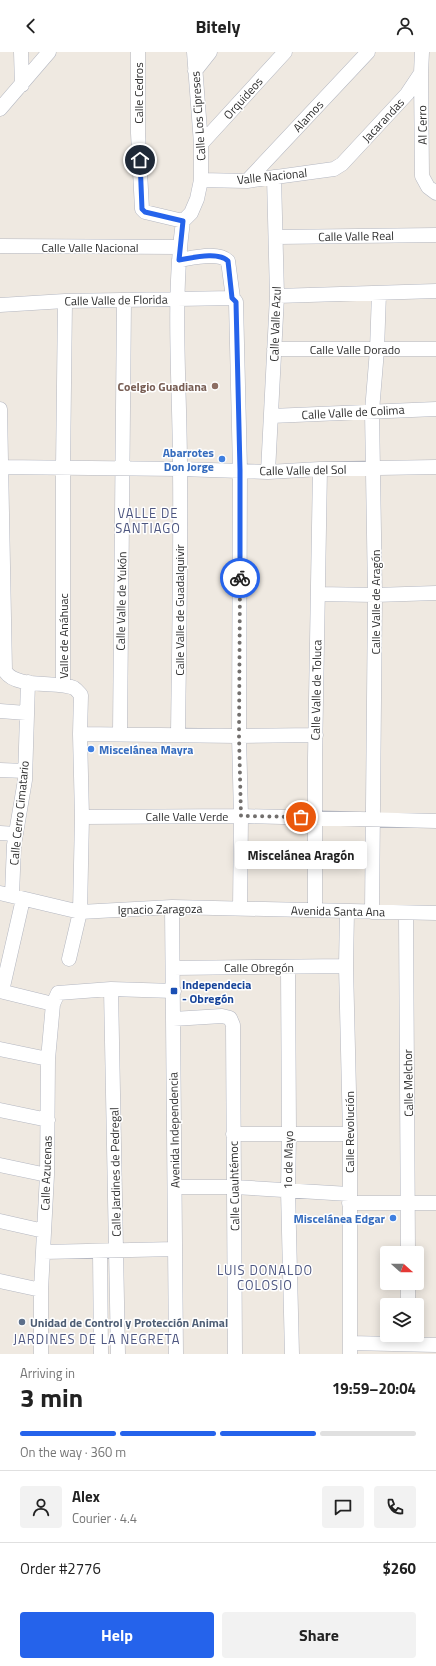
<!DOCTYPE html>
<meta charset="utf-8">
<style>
:root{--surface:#fff;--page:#f2f2f2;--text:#222;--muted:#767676;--line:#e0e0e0;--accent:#2563eb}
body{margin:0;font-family:"Titillium Web",sans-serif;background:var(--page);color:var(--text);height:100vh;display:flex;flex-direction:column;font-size:15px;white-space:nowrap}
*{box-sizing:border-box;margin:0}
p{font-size:13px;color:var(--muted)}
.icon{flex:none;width:22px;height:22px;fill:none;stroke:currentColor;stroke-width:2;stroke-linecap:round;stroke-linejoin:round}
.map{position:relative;height:1302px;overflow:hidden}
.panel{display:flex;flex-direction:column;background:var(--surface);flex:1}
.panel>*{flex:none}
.needle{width:26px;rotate:111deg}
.buttons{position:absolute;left:380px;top:1194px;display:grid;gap:8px}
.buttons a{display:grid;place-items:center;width:44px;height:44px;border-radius:4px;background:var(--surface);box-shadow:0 2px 10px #0003;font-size:20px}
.pin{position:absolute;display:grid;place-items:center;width:34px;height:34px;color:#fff;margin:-17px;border:2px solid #fff;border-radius:50%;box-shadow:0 1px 4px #0007}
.courier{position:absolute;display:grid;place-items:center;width:40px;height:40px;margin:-20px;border:3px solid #2563eb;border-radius:50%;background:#fff;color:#222;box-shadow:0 1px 5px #0007}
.bubble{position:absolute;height:28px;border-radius:4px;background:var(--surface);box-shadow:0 2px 10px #0003;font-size:13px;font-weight:700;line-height:28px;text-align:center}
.head em{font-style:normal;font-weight:700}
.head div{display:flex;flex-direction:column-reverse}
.head{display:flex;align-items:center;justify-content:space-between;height:68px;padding:0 20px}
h1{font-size:26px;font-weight:700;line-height:30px}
.bar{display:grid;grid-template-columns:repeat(4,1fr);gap:6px 4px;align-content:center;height:48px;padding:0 20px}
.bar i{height:5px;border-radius:3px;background:var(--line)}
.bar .active{background:var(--accent)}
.bar p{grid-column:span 4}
.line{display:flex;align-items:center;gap:10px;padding:0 20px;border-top:1px solid var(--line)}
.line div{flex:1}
.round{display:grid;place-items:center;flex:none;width:42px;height:42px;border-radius:4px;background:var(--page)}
.button{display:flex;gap:8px;margin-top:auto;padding:8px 20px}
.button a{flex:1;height:46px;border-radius:4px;background:var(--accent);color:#fff;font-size:16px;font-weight:700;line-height:46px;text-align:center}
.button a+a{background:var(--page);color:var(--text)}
header{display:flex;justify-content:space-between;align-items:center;height:52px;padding:0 20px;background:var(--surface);font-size:18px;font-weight:700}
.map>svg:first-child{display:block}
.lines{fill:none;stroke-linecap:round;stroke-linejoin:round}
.minor-casing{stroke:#b4b7c1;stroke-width:15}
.minor{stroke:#fff;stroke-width:14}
.done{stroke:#726f6d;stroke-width:4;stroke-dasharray:0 7.2}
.route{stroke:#2563eb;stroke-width:5}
.education-dot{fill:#8d6e63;stroke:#fff;stroke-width:1.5}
.shop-dot{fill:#3f7fe0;stroke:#fff;stroke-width:1.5}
.transit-dot{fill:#1a4fb4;stroke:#fff;stroke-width:1.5}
.service-dot{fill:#5c6f8a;stroke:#fff;stroke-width:1.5}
.labels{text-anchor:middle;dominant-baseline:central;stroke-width:3;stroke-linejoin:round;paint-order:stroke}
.street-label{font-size:12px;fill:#2e2e2e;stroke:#fff}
.education-label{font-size:12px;font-weight:bold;fill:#785e54;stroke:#fff;text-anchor:end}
.shop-label{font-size:12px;font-weight:bold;fill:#366cbe;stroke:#fff;text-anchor:end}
.transit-label{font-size:12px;font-weight:bold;fill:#164399;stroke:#fff;text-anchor:start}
.service-label{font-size:12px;font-weight:bold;fill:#4e5e75;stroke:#fff;text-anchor:start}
.neighbourhood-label{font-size:13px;letter-spacing:1px;fill:#4d5680;stroke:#fff}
</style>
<header><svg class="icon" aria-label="back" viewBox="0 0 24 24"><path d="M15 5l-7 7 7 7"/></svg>Bitely<svg class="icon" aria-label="person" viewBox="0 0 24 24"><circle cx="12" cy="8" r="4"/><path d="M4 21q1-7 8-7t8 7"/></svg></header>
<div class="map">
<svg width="436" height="1302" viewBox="0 0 436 1302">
<rect width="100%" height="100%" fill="#efe9e1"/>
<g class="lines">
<defs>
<path id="minor" d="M 21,0 L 22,33
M 138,0 L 138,81 L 142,157 L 145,160 L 183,169 L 191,161 L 197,147 L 201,128 L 201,92 L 194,0
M 422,0 L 421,21 L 422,124 L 428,135 L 436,141
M 195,19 L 210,0
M 0,57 L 49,0
M 201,92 L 285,0
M 201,128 L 247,129 L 334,117 L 342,112 L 407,42 L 421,21
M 247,129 L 368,0
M 277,185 L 436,183
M 0,194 L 180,195
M 179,208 C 192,206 218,199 228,209 L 233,246
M 277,244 L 436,239
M 233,246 L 236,250 L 240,418 L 239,684 L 241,764 L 240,857
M 0,253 L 65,249 L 233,246
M 274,297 L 436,297
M 0,357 L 5,619 C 15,637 58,629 74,636 C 77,638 79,641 81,643 L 80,682 L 82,765 L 80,860 L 69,907
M 271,364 L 436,357
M 0,415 L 180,417 L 268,420 L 320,417 L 436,415
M 268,420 L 277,244 L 274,125
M 318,542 L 375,543 L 436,541
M 63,633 L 63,416 L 65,249
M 0,659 L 26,661
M 80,682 L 239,684 L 316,683
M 120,682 L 124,248
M 178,683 C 179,594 181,505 180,417 C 180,334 172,251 183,169
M 0,718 L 25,719
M 82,765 L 241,764 L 436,769
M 0,781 L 16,782
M 0,841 L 80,860 L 172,855 L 436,861
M 12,843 L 14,793 L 25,728 L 28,630
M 172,855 L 176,1302
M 315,858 L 315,706 L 320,417
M 347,859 L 346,914 L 350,1082 L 350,1302
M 372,860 L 375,543 L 372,359 L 377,298 L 379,241
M 406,861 L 408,1201
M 288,915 L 289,1082 L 288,1138 L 292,1302
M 173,916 L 346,914
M 111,937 L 118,1302
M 0,939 L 53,952
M 2,939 L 23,847
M 173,967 L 222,964 L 230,966 L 233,973 L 235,1302
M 0,997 L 48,1007
M 0,1058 L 48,1068
M 233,1082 L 350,1082
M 0,1113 L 47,1123
M 175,1135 L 234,1135 L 349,1142
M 349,1151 L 436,1151
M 0,1169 L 44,1179
M 100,1199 L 101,1302
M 43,1200 L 175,1197
M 0,1229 L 41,1238
M 408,1253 L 408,1231
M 350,1291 L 436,1293
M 41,1302 L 41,1238 L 47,1123 L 48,1007 L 53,952 L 58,941 L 111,937 L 174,939"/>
</defs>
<!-- minor casing -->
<use href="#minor" class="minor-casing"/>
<!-- minor -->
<use href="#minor" class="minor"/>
</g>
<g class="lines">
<!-- done -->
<path class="done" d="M 240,526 L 239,684 L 241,764 L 301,765"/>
<!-- route -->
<path class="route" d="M 140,108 L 142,157 L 145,160 L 183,169 L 179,208 C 192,206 218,199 228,209 L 232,246 L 236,250 L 240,418 L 240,526"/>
</g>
<!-- markers -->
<circle class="education-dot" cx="215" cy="334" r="4"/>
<g class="shop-dot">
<circle cx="222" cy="407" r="4"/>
<circle cx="91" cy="697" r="4"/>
<circle cx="393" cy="1166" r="4"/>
</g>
<rect class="transit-dot" x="170" y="935" width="8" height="8" rx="2"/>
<circle class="service-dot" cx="22" cy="1270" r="4"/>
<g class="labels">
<!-- street labels -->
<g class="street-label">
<text transform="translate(138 41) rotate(-90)">Calle Cedros</text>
<text transform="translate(243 46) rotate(-48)">Orquideos</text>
<text transform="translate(198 64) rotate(-94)">Calle Los Cipreses</text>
<text transform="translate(308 64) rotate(-47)">Alamos</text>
<text transform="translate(383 68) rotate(-47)">Jacarandas</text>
<text transform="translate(422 73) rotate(-91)">Al Cerro</text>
<text transform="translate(272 124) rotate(-6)">Valle Nacional</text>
<text transform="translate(356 184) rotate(-1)">Calle Valle Real</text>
<text x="90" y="195">Calle Valle Nacional</text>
<text transform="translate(116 248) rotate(-1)">Calle Valle de Florida</text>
<text transform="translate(275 272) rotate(-88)">Calle Valle Azul</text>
<text x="355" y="297">Calle Valle Dorado</text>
<text transform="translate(353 360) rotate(-3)">Calle Valle de Colima</text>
<text transform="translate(303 418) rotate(-1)">Calle Valle del Sol</text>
<text transform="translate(121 549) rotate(-89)">Calle Valle de Yukón</text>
<text transform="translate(375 550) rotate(-90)">Calle Valle de Aragón</text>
<text transform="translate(179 558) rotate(-90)">Calle Valle de Guadalquivir</text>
<text transform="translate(63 584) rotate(-90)">Valle de Anáhuac</text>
<text transform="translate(316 638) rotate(-89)">Calle Valle de Toluca</text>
<text transform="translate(19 761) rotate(-84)">Calle Cerro Cimatario</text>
<text x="187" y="764">Calle Valle Verde</text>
<text transform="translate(160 857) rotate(-1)">Ignacio Zaragoza</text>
<text transform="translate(338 859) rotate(1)">Avenida Santa Ana</text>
<text x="259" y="915">Calle Obregón</text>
<text transform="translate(408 1031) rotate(-91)">Calle Melchor</text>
<text transform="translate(174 1078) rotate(-91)">Avenida Independencia</text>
<text transform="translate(349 1080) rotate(-90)">Calle Revolución</text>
<text transform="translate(288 1108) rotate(-89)">1o de Mayo</text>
<text transform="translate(115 1120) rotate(-91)">Calle Jardines de Pedregal</text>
<text transform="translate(46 1121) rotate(-88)">Calle Azucenas</text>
<text transform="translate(234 1134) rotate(-91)">Calle Cuauhtémoc</text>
</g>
<!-- education labels -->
<g class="education-label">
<text x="207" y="334">Coelgio Guadiana</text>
</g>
<!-- shop labels -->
<g class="shop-label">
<text x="214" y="400">Abarrotes<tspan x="214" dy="14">Don Jorge</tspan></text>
<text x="99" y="697" text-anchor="start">Miscelánea Mayra</text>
<text x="385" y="1166">Miscelánea Edgar</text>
</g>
<!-- transit labels -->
<g class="transit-label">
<text x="182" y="932">Independecia<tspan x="182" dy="14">- Obregón</tspan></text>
</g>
<!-- service labels -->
<g class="service-label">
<text x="30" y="1270">Unidad de Control y Protección Animal</text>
</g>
<!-- neighbourhood labels -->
<g class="neighbourhood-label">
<text x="148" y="461">VALLE DE<tspan x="148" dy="15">SANTIAGO</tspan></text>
<text x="265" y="1218">LUIS DONALDO<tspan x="265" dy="15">COLOSIO</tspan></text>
<text x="97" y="1287">JARDINES DE LA NEGRETA</text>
</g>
</g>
</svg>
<div class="buttons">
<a><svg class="needle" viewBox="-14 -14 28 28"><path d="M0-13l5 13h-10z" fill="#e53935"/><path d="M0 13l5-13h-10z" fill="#767676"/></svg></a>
<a><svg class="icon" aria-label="layers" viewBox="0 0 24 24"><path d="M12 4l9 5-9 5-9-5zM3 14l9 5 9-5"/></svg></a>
</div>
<div class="pin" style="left:301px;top:765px;background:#ea580c"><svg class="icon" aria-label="bag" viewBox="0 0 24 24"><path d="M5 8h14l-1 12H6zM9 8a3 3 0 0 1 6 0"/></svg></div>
<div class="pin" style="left:140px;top:108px;background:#1f2937"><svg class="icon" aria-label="home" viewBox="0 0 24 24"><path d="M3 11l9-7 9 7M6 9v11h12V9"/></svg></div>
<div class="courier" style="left:240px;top:526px"><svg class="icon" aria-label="bike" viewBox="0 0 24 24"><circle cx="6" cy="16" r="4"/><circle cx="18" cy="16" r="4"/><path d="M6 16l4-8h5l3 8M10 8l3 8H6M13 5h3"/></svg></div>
<div class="bubble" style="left:235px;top:789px;width:132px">Miscelánea Aragón</div>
</div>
<section class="panel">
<div class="head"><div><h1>3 min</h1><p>Arriving in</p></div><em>19:59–20:04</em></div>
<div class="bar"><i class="active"></i><i class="active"></i><i class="active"></i><i></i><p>On the way · 360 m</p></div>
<div class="line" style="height:72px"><a class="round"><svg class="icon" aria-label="person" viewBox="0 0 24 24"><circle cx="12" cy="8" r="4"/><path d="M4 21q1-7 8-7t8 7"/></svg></a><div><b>Alex</b><p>Courier · 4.4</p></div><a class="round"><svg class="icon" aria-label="chat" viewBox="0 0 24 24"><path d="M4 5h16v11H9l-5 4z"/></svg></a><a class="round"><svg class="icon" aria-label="phone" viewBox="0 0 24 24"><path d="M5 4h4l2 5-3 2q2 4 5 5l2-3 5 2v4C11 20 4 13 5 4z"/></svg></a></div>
<div class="line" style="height:52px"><div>Order #2776</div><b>$260</b></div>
<div class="button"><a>Help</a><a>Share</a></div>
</section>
